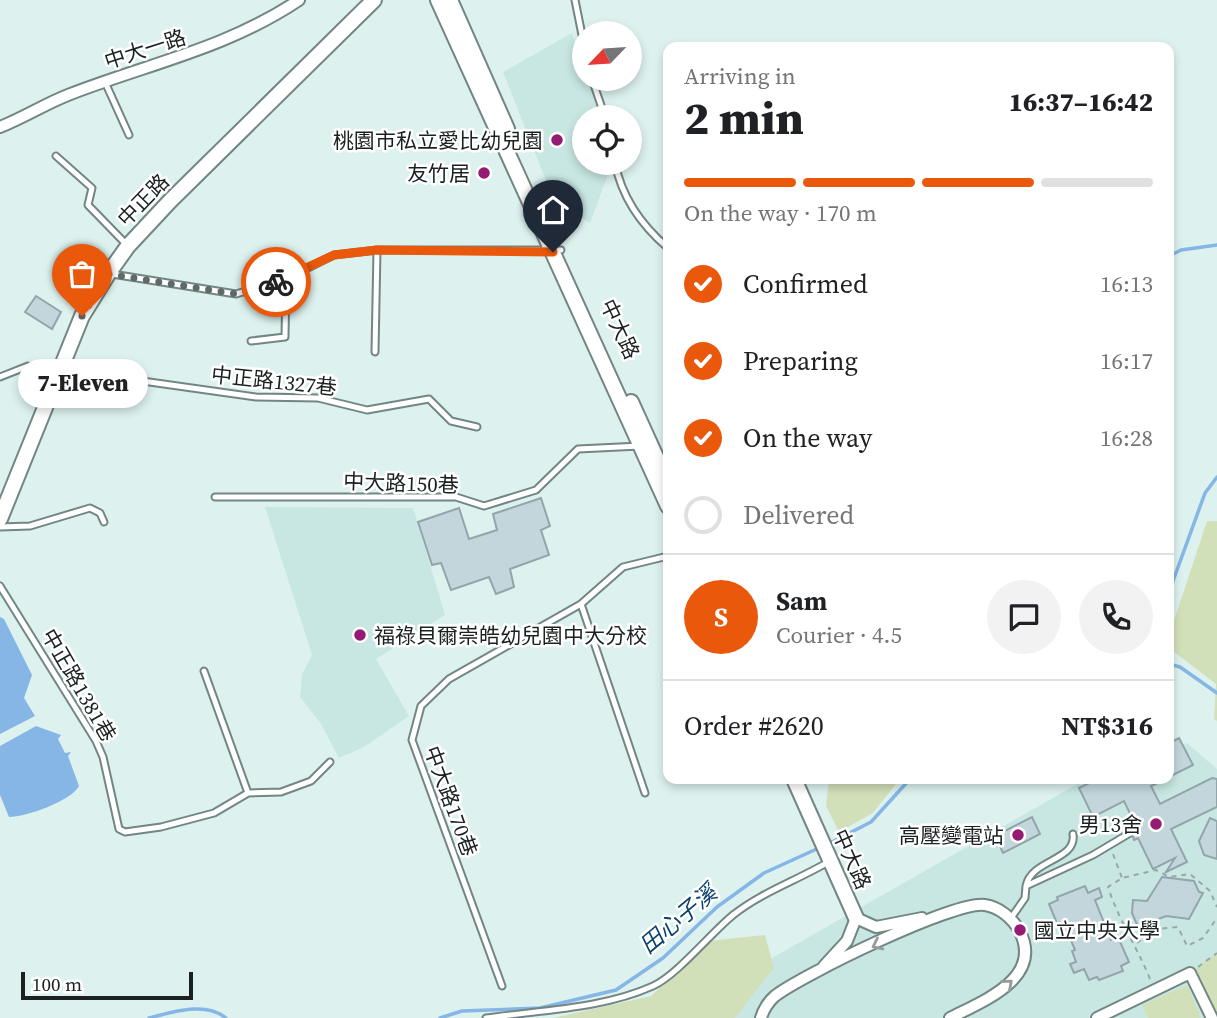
<!DOCTYPE html>
<meta charset="utf-8">
<style>
:root{--surface:#fff;--page:#f2f2f2;--text:#202124;--muted:#757577;--line:#e0e0e0;--accent:#ea580c}
body{margin:0;font-family:"Source Serif 4","Noto Sans TC",serif;background:var(--page);color:var(--text);height:100vh;display:flex;flex-direction:column;font-size:26px;white-space:nowrap}
*{box-sizing:border-box;margin:0}
p{font-size:23px;color:var(--muted)}
.icon{flex:none;width:38px;height:38px;fill:none;stroke:currentColor;stroke-width:2;stroke-linecap:round;stroke-linejoin:round}
.map{position:relative;flex:1;overflow:hidden}
.sheet{position:absolute;left:663px;top:42px;width:511px;height:742px;display:flex;flex-direction:column;background:var(--surface);border-radius:14px;box-shadow:0 4px 10px #0003}
.sheet>*{flex:none}
.needle{width:46px;rotate:245deg}
.tools{position:absolute;left:572px;top:21px;display:grid;gap:14px}
.tools a{display:grid;place-items:center;width:70px;height:70px;border-radius:50%;background:var(--surface);box-shadow:0 4px 10px #0003;font-size:35px}
.scale{position:absolute;left:21px;bottom:18px;width:172px;box-sizing:border-box;padding-left:7px;border:4px solid #1a2120;border-top:0;font-size:19px;line-height:24px;white-space:nowrap;color:#1a2120;-webkit-text-stroke:5px #fff;paint-order:stroke}
.pin{position:absolute;display:grid;place-items:center;width:60px;height:60px;color:#fff;margin:-72px -30px;border-radius:50% 50% 50% 0;rotate:-45deg;box-shadow:0 0 7px #0007}
.pin .icon{rotate:45deg}
.courier{position:absolute;display:grid;place-items:center;width:70px;height:70px;margin:-35px;border:5px solid #ea580c;border-radius:50%;background:#fff;color:#222;box-shadow:0 2px 9px #0007}
.bubble{position:absolute;height:49px;border-radius:24px;background:var(--surface);box-shadow:0 4px 10px #0003;font-size:23px;font-weight:800;line-height:49px;text-align:center}
.head em{font-style:normal;font-weight:800}
.head div{display:flex;flex-direction:column-reverse}
.head{display:flex;align-items:center;justify-content:space-between;height:119px;padding:0 21px}
h1{font-size:46px;font-weight:800;line-height:52px}
.bar{display:grid;grid-template-columns:repeat(4,1fr);gap:10px 7px;align-content:center;height:84px;padding:0 21px}
.bar i{height:9px;border-radius:5px;background:var(--line)}
.bar .on{background:var(--accent)}
.bar p{grid-column:span 4}
.line{display:flex;align-items:center;gap:18px;padding:0 21px;border-top:2px solid var(--line)}
.line div{flex:1}
.round{display:grid;place-items:center;flex:none;width:74px;height:74px;border-radius:37px;background:var(--page)}
ol{padding:0 21px;list-style:none}
li{display:flex;align-items:center;gap:21px;height:77px}
li p{margin-inline-start:auto}
li .icon{padding:7px;border-radius:50%;background:var(--accent);color:#fff;stroke-width:4}
li:last-child{color:var(--muted)}
li i{width:38px;height:38px;border:4px solid var(--line);border-radius:50%}
.map>svg:first-child{display:block}
.built{fill:#c8e7e3}
.green{fill:#d2e0ba}
.water{fill:#85b6e6}
.lines{fill:none;stroke-linecap:round;stroke-linejoin:round}
.stream{stroke:#85b6e6;stroke-width:3.5}
.building{fill:#c3d6dc;stroke:#92a5aa;stroke-width:2}
.lane-casing{stroke:#728683;stroke-width:9}
.street-casing{stroke:#728683;stroke-width:14}
.secondary-casing{stroke:#728683;stroke-width:18}
.path{stroke:#98a8a6;stroke-width:2;stroke-dasharray:5 5;stroke-linecap:butt}
.lane{stroke:#fff;stroke-width:5}
.street{stroke:#fff;stroke-width:10}
.secondary{stroke:#fff;stroke-width:14}
.oneway{stroke:#989b9b}
.done{stroke:#5e6a68;stroke-width:7;stroke-dasharray:0 12.6}
.route{stroke:#ea580c;stroke-width:9}
.poi-dot{fill:#951a74;stroke:#fff;stroke-width:2.5}
.labels{text-anchor:middle;dominant-baseline:central;stroke-width:5;stroke-linejoin:round;paint-order:stroke}
.street-label{font-size:21px;fill:#1a2120;stroke:#fff}
.poi-label{font-size:21px;fill:#1a2120;stroke:#fff;text-anchor:end}
.water-label{font-size:23px;font-style:italic;fill:#09416e;stroke:#fff}
</style>
<div class="map">
<svg width="1217" height="1018" viewBox="0 0 1217 1018">
<rect width="100%" height="100%" fill="#ddf2ef"/>
<!-- built -->
<path class="built" d="M 572,33 L 584,79 L 587,79 L 600,117 L 584,117 L 584,163 L 608,163 L 609,172 L 590,223 L 554,201 L 503,72 Z
M 265,507 L 413,508 L 445,615 L 376,659 L 409,716 L 364,747 L 339,758 L 321,724 L 300,697 L 302,674 L 312,655 Z
M 1187,743 L 1217,769 L 1217,1018 L 667,1018 L 1086,779 L 1169,779 L 1169,750 Z"/>
<!-- green -->
<path class="green" d="M 1207,521 L 1217,521 L 1217,721 L 1214,719 L 1216,684 L 1169,648 L 1169,636 Z
M 829,779 L 900,779 L 873,813 L 839,832 L 826,806 Z
M 765,935 L 774,968 L 735,1018 L 553,1018 L 651,996 L 709,941 Z
M 1217,953 L 1217,1018 L 1190,973 Z
M 1187,985 L 1201,1018 L 1148,1018 L 1142,1005 Z"/>
<!-- water -->
<path class="water" d="M 0,617 L 4,619 L 32,675 L 24,698 L 35,716 L 0,734 Z
M 36,726 L 61,735 L 58,739 L 65,753 L 71,752 L 68,756 L 79,786 C 71,801 26,817 9,817 L 0,795 L 0,746 Z"/>
<g class="lines">
<!-- stream -->
<path class="stream" d="M 1169,256 L 1181,250 L 1217,245
M 1169,592 L 1205,493 L 1217,477
M 1169,664 L 1180,667 L 1217,693
M 828,844 L 871,822 L 910,779
M 149,1018 C 173,1012 205,1001 226,1018
M 440,1018 L 462,1011 L 540,1008 L 616,990 L 663,958 L 717,907 L 764,873 L 821,847"/>
</g>
<!-- building -->
<path class="building" d="M 36,296 L 61,312 L 52,329 L 25,312 Z
M 541,498 L 550,526 L 541,530 L 549,555 L 510,569 L 514,587 L 496,594 L 489,577 L 451,590 L 441,563 L 432,565 L 418,522 L 459,508 L 469,539 L 497,530 L 493,514 Z
M 1179,738 L 1193,765 L 1169,777 L 1169,743 Z
M 1212,778 L 1217,779 L 1217,807 L 1171,829 L 1187,862 L 1166,872 L 1175,858 L 1153,869 L 1138,838 L 1134,840 L 1133,837 L 1134,830 L 1127,826 L 1134,822 L 1124,801 L 1093,817 L 1079,788 L 1097,779 L 1166,779 L 1151,786 L 1160,804 Z
M 1032,817 L 1040,834 L 1003,853 L 995,836 Z
M 1210,818 L 1217,821 L 1217,859 L 1204,855 L 1199,841 Z
M 1162,877 L 1194,881 L 1199,892 L 1203,893 L 1189,919 L 1166,916 L 1153,921 L 1141,934 L 1132,913 L 1133,900 L 1147,901 Z
M 1085,886 L 1088,893 L 1099,888 L 1102,897 L 1095,900 L 1111,940 L 1118,937 L 1129,962 L 1121,966 L 1123,971 L 1099,980 L 1097,977 L 1089,980 L 1084,969 L 1074,973 L 1070,964 L 1076,962 L 1072,951 L 1075,950 L 1064,923 L 1058,926 L 1049,904 L 1058,900 L 1057,897 Z"/>
<g class="lines">
<defs>
<path id="lane" d="M 575,0 L 584,45
M 592,79 L 605,117
M 105,82 L 129,135
M 56,156 L 92,188 L 88,205 L 126,244
M 615,163 C 622,198 641,225 668,248
M 112,274 L 236,294 L 286,279 L 334,255 L 377,250 L 561,250
M 251,341 L 285,337 L 286,279
M 375,352 L 377,250
M 0,377 L 28,366 L 58,374 L 114,377 L 256,397 L 318,398 L 367,410 L 429,399 L 451,421 L 477,427
M 215,497 L 456,497 L 484,506 L 536,490 L 578,449 L 640,446
M 0,527 L 30,526 L 90,508 L 100,513 L 104,522
M 0,586 L 96,741 L 103,757 L 119,829 L 125,832 L 161,827 L 214,813 L 248,793 L 281,792 L 311,781 L 330,762
M 581,604 L 645,793
M 204,671 L 248,793
M 1026,886 C 1031,859 1077,861 1073,834
M 1011,918 L 1025,898 L 1026,886 L 1093,855 L 1130,833
M 502,986 L 412,740 L 421,706 L 449,679 L 581,604 L 623,567 L 668,556
M 486,1018 C 541,1010 602,1009 653,986 C 677,975 710,934 733,915 C 762,892 798,880 830,861"/>
<path id="street" d="M 0,127 C 23,118 45,104 68,95 C 147,64 226,49 299,0
M 824,966 L 847,941 L 856,918 L 876,927 L 922,918
M 761,1018 C 763,1010 769,1001 775,996 C 802,975 956,900 985,905 C 999,907 1012,918 1019,930 C 1045,978 983,1001 950,1018
M 1097,1018 L 1190,973 L 1212,1018"/>
<path id="secondary" d="M 438,0 L 668,506
M 450,0 L 507,129
M 631,402 L 666,479
M 0,519 L 82,316 L 108,274 L 128,246 L 170,201 L 374,0
M 794,779 L 856,918"/>
</defs>
<!-- lane casing -->
<use href="#lane" class="lane-casing"/>
<!-- street casing -->
<use href="#street" class="street-casing"/>
<!-- secondary casing -->
<use href="#secondary" class="secondary-casing"/>
<!-- path -->
<path class="path" d="M 1113,854 L 1122,878
M 1137,943 L 1156,929 L 1178,927 L 1187,946 L 1203,938 L 1217,918
M 1198,967 L 1217,953
M 1150,979 C 1137,947 1119,921 1108,887 L 1122,878 L 1156,870 L 1169,877 L 1190,874 L 1210,891 L 1217,907"/>
<!-- lane -->
<use href="#lane" class="lane"/>
<!-- street -->
<use href="#street" class="street"/>
<!-- secondary -->
<use href="#secondary" class="secondary"/>
</g>
<!-- one-way arrows -->
<defs><path id="oneway-chevron" d="M-2-3.5L2.5 0L-2 3.5" fill="none" stroke-width="1.6" stroke-linecap="round" stroke-linejoin="round" transform="scale(1.75)"/></defs>
<g class="oneway">
<use href="#oneway-chevron" transform="translate(877 945) rotate(154)"/>
<use href="#oneway-chevron" transform="translate(1008 984) rotate(-41)"/>
</g>
<g class="lines">
<!-- done -->
<path class="done" d="M 82,316 L 108,274 L 236,294 L 276,282"/>
<!-- route -->
<path class="route" d="M 276,282 L 334,255 L 377,250 L 553,252"/>
</g>
<!-- markers -->
<g class="poi-dot">
<circle cx="557" cy="140" r="7"/>
<circle cx="484" cy="173" r="7"/>
<circle cx="360" cy="635" r="7"/>
<circle cx="1156" cy="824" r="7"/>
<circle cx="1018" cy="835" r="7"/>
<circle cx="1020" cy="930" r="7"/>
</g>
<g class="labels">
<!-- street labels -->
<g class="street-label">
<text transform="translate(145 49) rotate(-18)">中大一路</text>
<text transform="translate(143 200) rotate(-46)">中正路</text>
<text transform="translate(620 329) rotate(65)">中大路</text>
<text transform="translate(274 381) rotate(6)">中正路1327巷</text>
<text transform="translate(401 483) rotate(2)">中大路150巷</text>
<text transform="translate(79 685) rotate(60)">中正路1381巷</text>
<text transform="translate(451 801) rotate(70)">中大路170巷</text>
<text transform="translate(852 859) rotate(66)">中大路</text>
</g>
<!-- poi labels -->
<g class="poi-label">
<text x="543" y="140">桃園市私立愛比幼兒園</text>
<text x="470" y="173">友竹居</text>
<text x="374" y="635" text-anchor="start">福祿貝爾崇皓幼兒園中大分校</text>
<text x="1142" y="824">男13舍</text>
<text x="1004" y="835">高壓變電站</text>
<text x="1034" y="930" text-anchor="start">國立中央大學</text>
</g>
<!-- water labels -->
<g class="water-label">
<text transform="translate(678 919) rotate(-40)">田心子溪</text>
</g>
</g>
</svg>
<div class="tools">
<a><svg class="needle" viewBox="-14 -14 28 28"><path d="M0-13l5 13h-10z" fill="#e53935"/><path d="M0 13l5-13h-10z" fill="#757577"/></svg></a>
<a><svg class="icon" aria-label="locate" viewBox="0 0 24 24"><circle cx="12" cy="12" r="6"/><path d="M12 2v4M12 18v4M2 12h4M18 12h4"/></svg></a>
</div>
<div class="scale">100 m</div>
<div class="pin" style="left:82px;top:316px;background:#ea580c"><svg class="icon" aria-label="bag" viewBox="0 0 24 24"><path d="M5 8h14l-1 12H6zM9 8a3 3 0 0 1 6 0"/></svg></div>
<div class="pin" style="left:553px;top:252px;background:#1f2937"><svg class="icon" aria-label="home" viewBox="0 0 24 24"><path d="M3 11l9-7 9 7M6 9v11h12V9"/></svg></div>
<div class="courier" style="left:276px;top:282px"><svg class="icon" aria-label="bike" viewBox="0 0 24 24"><circle cx="6" cy="16" r="4"/><circle cx="18" cy="16" r="4"/><path d="M6 16l4-8h5l3 8M10 8l3 8H6M13 5h3"/></svg></div>
<div class="bubble" style="left:18px;top:359px;width:130px">7-Eleven</div>
<section class="sheet">
<div class="head"><div><h1>2 min</h1><p>Arriving in</p></div><em>16:37–16:42</em></div>
<div class="bar"><i class="on"></i><i class="on"></i><i class="on"></i><i></i><p>On the way · 170 m</p></div>
<ol>
<li><svg class="icon" aria-label="check" viewBox="0 0 24 24"><path d="M5 12l5 5 9-10"/></svg>Confirmed<p>16:13</p></li>
<li><svg class="icon" aria-label="check" viewBox="0 0 24 24"><path d="M5 12l5 5 9-10"/></svg>Preparing<p>16:17</p></li>
<li><svg class="icon" aria-label="check" viewBox="0 0 24 24"><path d="M5 12l5 5 9-10"/></svg>On the way<p>16:28</p></li>
<li><i></i>Delivered</li>
</ol>
<div class="line" style="height:126px"><b class="round" style="background:var(--accent);color:#fff">S</b><div><b>Sam</b><p>Courier · 4.5</p></div><a class="round"><svg class="icon" aria-label="chat" viewBox="0 0 24 24"><path d="M4 5h16v11H9l-5 4z"/></svg></a><a class="round"><svg class="icon" aria-label="phone" viewBox="0 0 24 24"><path d="M5 4h4l2 5-3 2q2 4 5 5l2-3 5 2v4C11 20 4 13 5 4z"/></svg></a></div>
<div class="line" style="height:91px"><div>Order #2620</div><b>NT$316</b></div>
</section>
</div>
